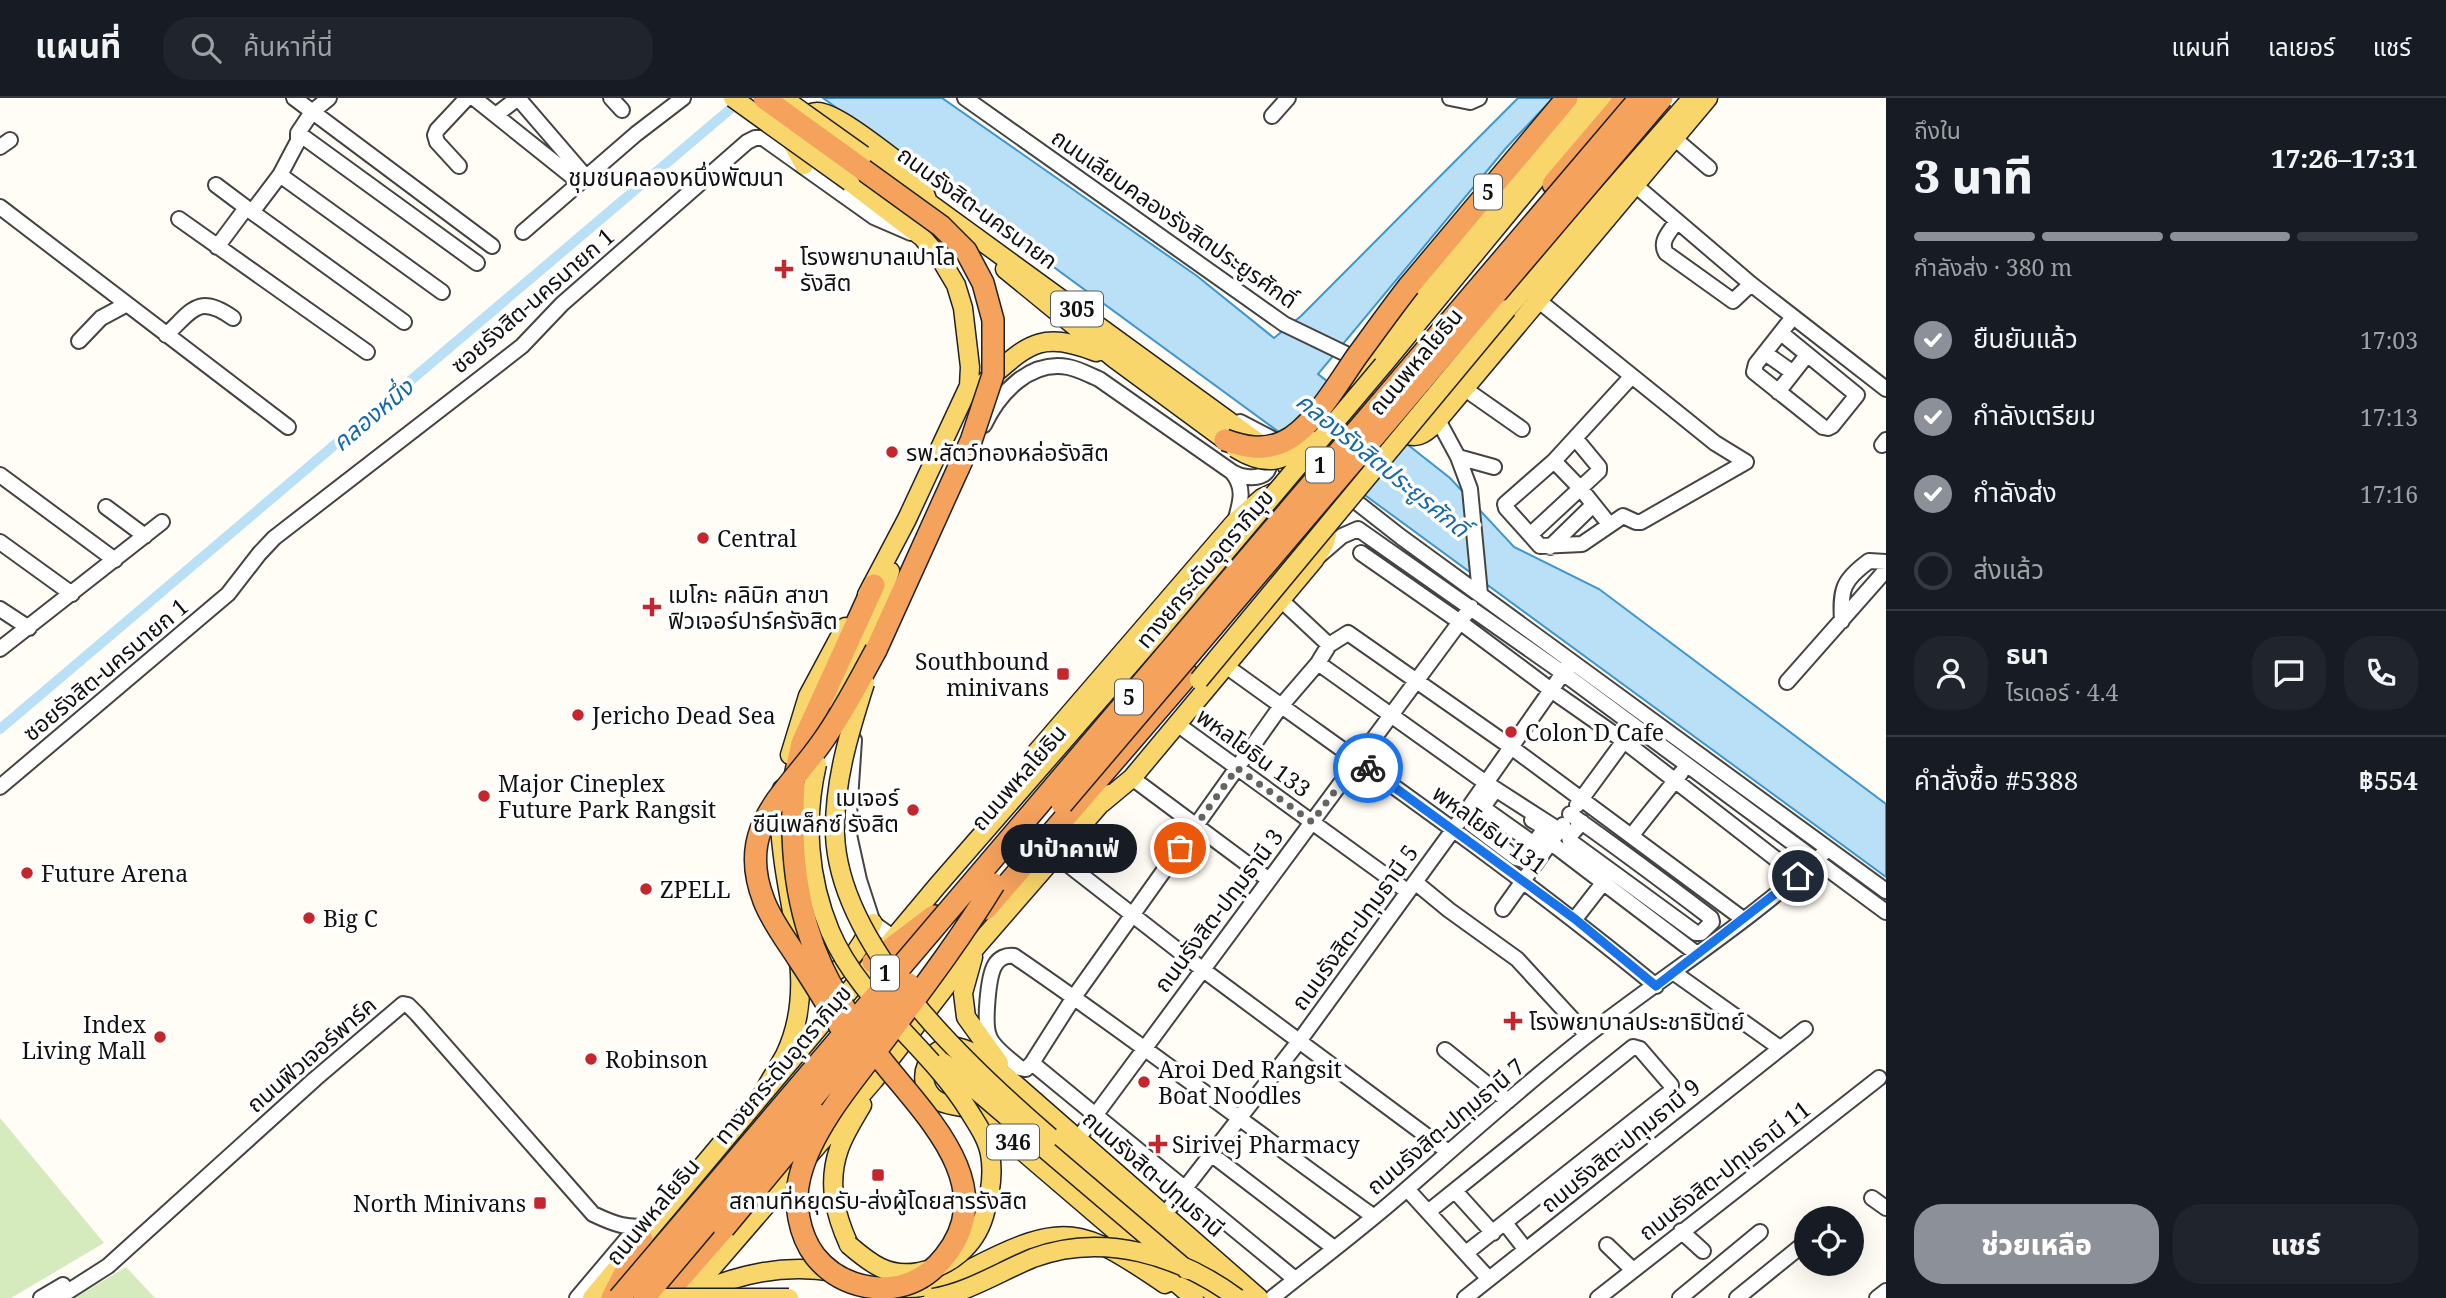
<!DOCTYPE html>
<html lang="th">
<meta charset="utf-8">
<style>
:root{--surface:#171b24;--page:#20242c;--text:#f1f3f6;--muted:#9ea1a6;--line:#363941;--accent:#8c9099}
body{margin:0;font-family:"Noto Serif","Noto Sans Thai",serif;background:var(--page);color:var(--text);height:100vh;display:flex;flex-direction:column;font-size:26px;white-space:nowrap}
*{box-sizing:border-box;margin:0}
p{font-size:23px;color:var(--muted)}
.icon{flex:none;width:38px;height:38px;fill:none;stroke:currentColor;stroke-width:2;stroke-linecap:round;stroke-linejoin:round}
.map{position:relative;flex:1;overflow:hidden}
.details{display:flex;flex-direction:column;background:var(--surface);width:560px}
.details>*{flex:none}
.fabs{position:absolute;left:1794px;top:1108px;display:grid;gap:14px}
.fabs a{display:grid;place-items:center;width:70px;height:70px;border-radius:50%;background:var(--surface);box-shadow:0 7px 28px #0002;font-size:35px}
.pin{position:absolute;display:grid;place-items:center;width:60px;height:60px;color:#fff;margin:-30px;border:4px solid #fff;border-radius:50%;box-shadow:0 2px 7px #0007}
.courier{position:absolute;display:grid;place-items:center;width:70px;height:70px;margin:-35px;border:5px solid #1a73e8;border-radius:50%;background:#fff;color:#222;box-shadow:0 2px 9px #0007}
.bubble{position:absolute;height:49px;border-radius:24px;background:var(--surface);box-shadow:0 7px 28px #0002;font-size:23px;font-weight:800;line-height:49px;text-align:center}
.headline em{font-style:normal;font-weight:800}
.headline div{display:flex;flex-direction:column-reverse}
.headline{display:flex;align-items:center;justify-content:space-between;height:119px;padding:0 28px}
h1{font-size:46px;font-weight:800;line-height:52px}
.bar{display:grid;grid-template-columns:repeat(4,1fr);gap:10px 7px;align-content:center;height:84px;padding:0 28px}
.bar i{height:9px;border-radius:5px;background:var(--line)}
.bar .on{background:var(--accent)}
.bar p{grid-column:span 4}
.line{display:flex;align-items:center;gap:18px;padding:0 28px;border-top:2px solid var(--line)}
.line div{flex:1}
.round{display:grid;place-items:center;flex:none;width:74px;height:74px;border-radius:28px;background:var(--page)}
ol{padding:0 28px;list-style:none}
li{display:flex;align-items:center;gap:21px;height:77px}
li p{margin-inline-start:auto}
li .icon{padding:7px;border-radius:50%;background:var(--accent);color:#fff;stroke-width:4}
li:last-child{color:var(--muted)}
li i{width:38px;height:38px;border:4px solid var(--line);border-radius:50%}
.action{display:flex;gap:14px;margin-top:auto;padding:14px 28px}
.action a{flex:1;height:80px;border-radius:28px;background:var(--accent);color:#fff;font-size:28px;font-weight:800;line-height:80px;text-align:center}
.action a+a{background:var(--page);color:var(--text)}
header{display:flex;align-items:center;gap:42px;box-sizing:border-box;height:98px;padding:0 35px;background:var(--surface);border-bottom:2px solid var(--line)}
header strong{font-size:33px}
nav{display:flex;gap:38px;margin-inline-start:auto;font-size:24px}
.search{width:490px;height:63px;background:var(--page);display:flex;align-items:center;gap:18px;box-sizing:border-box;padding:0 24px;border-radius:28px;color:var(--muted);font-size:26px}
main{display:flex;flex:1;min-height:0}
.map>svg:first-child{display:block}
.green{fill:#d5ebbd}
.water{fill:#b9e0f7;stroke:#3f96cf;stroke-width:2}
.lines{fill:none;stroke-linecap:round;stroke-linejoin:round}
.canal{stroke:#b9e0f7;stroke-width:10}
.minor-casing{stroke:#444;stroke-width:18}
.major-casing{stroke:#222;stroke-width:21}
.highway-casing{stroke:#222;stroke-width:24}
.minor{stroke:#fff;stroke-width:14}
.major{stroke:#f9d66b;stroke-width:18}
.highway{stroke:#f5a25d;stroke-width:21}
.major-bridge-casing{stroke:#222;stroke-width:21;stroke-linecap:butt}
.highway-bridge-casing{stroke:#222;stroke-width:24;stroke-linecap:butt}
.major-bridge{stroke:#f9d66b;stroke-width:18}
.highway-bridge{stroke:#f5a25d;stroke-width:21}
.done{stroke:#646461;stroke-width:7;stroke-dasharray:0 12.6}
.route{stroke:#1a73e8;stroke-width:9}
.poi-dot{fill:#c4262e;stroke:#fff;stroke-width:2.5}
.labels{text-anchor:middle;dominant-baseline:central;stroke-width:7;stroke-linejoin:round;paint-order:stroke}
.shield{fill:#fff;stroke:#585858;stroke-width:2}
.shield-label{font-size:21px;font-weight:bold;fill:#111}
.street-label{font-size:23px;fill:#111;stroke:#fff}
.poi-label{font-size:23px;fill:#111;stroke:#fff;text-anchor:start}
.neighbourhood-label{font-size:24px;fill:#111;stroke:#fff}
.water-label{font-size:24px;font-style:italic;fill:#1768a6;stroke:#fff}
</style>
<header>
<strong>แผนที่</strong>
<div class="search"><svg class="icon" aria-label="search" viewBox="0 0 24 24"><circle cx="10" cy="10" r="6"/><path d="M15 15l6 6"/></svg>ค้นหาที่นี่</div>
<nav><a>แผนที่</a><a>เลเยอร์</a><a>แชร์</a></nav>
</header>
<main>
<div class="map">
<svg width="1886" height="1200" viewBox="0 0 1886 1200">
<rect width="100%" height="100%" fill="#fffdf5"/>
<!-- green -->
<path class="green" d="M 0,1020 L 104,1145 L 11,1200 L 0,1200 Z
M 126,1169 L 155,1200 L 75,1200 Z"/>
<!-- water -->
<path class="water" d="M 823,0 L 942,0 L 1197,178 L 1274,240 L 1301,218 L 1518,0 L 1553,0 L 1506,50 L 1318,276 L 1450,380 L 1514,449 L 1599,491 L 1886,706 L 1886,779 Z"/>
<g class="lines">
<!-- canal -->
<path class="canal" d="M 0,631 L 741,2"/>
<defs>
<path id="minor" d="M 294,0 L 492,148
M 329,0 L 312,14 L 298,35 L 298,43 L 280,77 L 252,114 L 404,224
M 474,0 L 579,84
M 611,0 L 622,12
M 965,0 L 1284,226 L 1344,255 L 1361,267
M 1450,0 L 1470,4 L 1479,0
M 497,16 L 518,0 L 586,79
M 1272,18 L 1288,0
M 298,35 L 477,165
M 1674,40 L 1709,70
M 0,49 L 10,42
M 459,68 L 437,44 L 435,37 L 437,32 L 467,0
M 280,77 L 442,194
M 216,87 L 252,114
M 1635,87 L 1751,186 L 1886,291
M 0,109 L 288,329
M 179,121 L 367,254
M 1676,124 C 1670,134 1659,143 1666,155 L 1733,203 L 1751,186
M 523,134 L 636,36 L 683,0
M 217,149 L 246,110
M 1539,203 L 1715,345 L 1746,364 L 1641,424 L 1636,424 L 1623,418 L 1582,446 L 1540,448 L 1506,410 L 1505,406 L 1554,363 L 1632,278
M 1781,235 L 1857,297 L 1832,328 L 1828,330 L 1823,329 L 1754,274 L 1756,266 L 1793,219
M 166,237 C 192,213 198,195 233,220
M 79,243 L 101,220 L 127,206
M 1765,255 L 1792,274
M 1465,291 L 1522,331
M 1778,294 L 1807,257
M 1438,322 L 1458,359 L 1470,391 L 1480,496
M 1240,324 L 1284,347
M 984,327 C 999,295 1030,262 1068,269 C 1079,271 1089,277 1099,281 L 1232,374 C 1246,391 1240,405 1235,424
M 1882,347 L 1886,342
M 1458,359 L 1494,369
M 1554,363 L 1581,391 L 1609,426
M 1232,374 C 1250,384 1278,381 1267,354
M 0,377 L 115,462
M 1327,381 L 1401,439 L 1886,793
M 106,409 L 145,438
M 1530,437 L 1599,373 L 1599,369 L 1575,340
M 0,444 L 72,496
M 1550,449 L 1593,407
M 1361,455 L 1460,524 L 1551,592 L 1624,643 L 1798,778
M 1320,457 L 1342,438 L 1358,431 L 1563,575 L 1886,814
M 1281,502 L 1329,547
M 0,511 L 29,530
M 1842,523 C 1840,491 1843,482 1869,463 L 1886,464
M 0,551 L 162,424
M 1318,565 L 1486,685 L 1559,732
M 1226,568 C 1371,673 1518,774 1656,888
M 1787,584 L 1886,472
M 1177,626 L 1407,793
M 854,642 L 848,732 L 859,782 L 873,825 L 894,840
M 1132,680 L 1269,782
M 0,689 L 228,496 L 259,456 L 274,440 L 522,248 L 562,206 L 747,44 L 755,40 L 763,40 L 874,119 L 911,135
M 1493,695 L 1471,726 L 1516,760 L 1520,761 L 1524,759 L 1543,733 L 1542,728 L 1532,722
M 1577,707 L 1629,636
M 1482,709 L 1534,746
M 1570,716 C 1618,750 1665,785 1711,820 L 1712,824 L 1701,835 L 1696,835 L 1570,743 L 1569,739 L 1582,724
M 1632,737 L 1681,675
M 1550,744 L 1697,856
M 1057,758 L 1202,871 L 1447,1053
M 1415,784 L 1449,812 L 1517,861 L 1587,937
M 1503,811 L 1563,727
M 1575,821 L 1603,785
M 1673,874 L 1780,950
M 1445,952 L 1508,1003
M 1032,965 L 1074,899 L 1281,608 L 1318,565 L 1329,547 L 1348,535 L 1511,649 L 1743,821
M 1077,1042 L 1471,509
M 1211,1056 L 1334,1150
M 1407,1091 L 1489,1181
M 1455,1093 L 1493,1135
M 1872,1100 L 1886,1110
M 1428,1114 L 1633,949 L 1640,951 L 1671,987 L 1670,994 L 1466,1155
M 1165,1116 L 1300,942 L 1453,732 L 1568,568
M 1505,1125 L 1526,1152
M 1681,1133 L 1703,1153
M 1607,1147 L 1633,1172
M 1295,1181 L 1032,965 L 1026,971 L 1020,970 C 1010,961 993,950 989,938 C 984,926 988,878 995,867 C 999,860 1006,857 1014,858 C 1136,941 1253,1032 1373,1118
M 41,1200 L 63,1187
M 58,1200 L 108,1168 L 315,981 L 403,906 L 408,907 L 417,916 L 593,1116 C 614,1126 629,1132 653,1127
M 577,1200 L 626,1142 L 638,1130
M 1272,1200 C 1317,1164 1364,1129 1408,1090 C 1466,1039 1524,987 1585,939 C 1666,876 1754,821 1828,751
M 1465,1200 L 1805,931
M 1598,1200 L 1879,980
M 1680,1200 L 1760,1134
M 1737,1200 L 1806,1144
M 1877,1200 L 1886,1193"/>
<path id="major" d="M 1586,0 L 1380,245 C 1372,255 1362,266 1359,278 C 1355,302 1392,338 1414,338 C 1422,338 1428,332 1433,328 L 1708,0
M 863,57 L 1259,345 L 1285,365 L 1324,419 L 1327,437 L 1324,447 L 1314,462 L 1132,680 L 1102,705
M 804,67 L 792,45 C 796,32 801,15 817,14 C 835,12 896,63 913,75 L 921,85 L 928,104
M 850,84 L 922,139 L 940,160 L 956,187 L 963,210 L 970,269 L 969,288 L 955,318 L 907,421 L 867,497
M 1005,171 L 1115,261 L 1225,342
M 1507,211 L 1692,0
M 1383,267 L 1603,0
M 985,284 C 1027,248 1039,231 1096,254
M 838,607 L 878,511 L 890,473
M 1035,656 L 1235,424 L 1262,400 L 1275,394
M 790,657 L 808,598 L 845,529
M 973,859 L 963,895 L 966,919 L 999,965
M 815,879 C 844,879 861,848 873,825
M 766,990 C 772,979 779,968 785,957 C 815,895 793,830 784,766 C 781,743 777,714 782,691
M 1050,1039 L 1160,1133 L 1208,1167
M 849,1147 C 835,1116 827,1085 839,1051 C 844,1036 854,1021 862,1007
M 1192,1177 L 1219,1200
M 905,1190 C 930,1191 951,1180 972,1170 C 1065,1122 1081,1129 1165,1186
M 692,1199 C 734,1175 786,1166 834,1174
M 592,1200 L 938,787 L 1153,540
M 686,1200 L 874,982 L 976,849 L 1109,696
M 1194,1200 L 985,1021 C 979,1016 973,1012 966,1010 C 956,1007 945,1008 935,1001 C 912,983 929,945 957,949 C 979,953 999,974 1016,987 L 1259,1200"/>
<path id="highway" d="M 1553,86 L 1626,0
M 1409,188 L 1567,0
M 876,552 L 958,371
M 794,683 L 802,645 L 874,487
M 986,811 L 1188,577
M 873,864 L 934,818
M 612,1200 L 642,1141
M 663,1200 L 724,1130"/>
</defs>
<!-- minor casing -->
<use href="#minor" class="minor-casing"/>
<!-- major casing -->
<use href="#major" class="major-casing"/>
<!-- highway casing -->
<use href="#highway" class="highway-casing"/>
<!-- minor -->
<use href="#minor" class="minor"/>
<!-- major -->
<use href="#major" class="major"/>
<!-- highway -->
<use href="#highway" class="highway"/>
<defs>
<path id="major-bridge" d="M 733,0 L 850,84
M 783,0 L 863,57
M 1235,350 C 1267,370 1282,364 1310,342
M 1153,540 L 1383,267
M 1199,582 L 1507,211
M 865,585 C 849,635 834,684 835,736 C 839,850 970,970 1050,1039
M 817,666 C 804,722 808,780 830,833 C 860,904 929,948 969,1013 C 977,1026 987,1040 990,1056 C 994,1077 990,1098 984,1118 C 975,1148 950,1169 919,1174 C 889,1180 871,1166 849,1147
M 944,965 L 1187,1172
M 659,1200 L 789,1200
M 933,1200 C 969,1194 999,1174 1033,1160 C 1103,1134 1179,1157 1237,1200"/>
<path id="highway-bridge" d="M 764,0 L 941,128 L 966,153 L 983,185 L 993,222 L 993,277 L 971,343 L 958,371
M 1225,342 C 1244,349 1263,353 1283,344 C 1312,331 1338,285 1357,258 C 1374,235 1391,211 1409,188
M 794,685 C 790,750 795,811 823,871 C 839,905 860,935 883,964 C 925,1017 1001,1088 945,1158 C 928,1180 906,1191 878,1190 C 852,1188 831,1178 815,1158 C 799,1137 793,1104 800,1078 C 812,1030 855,980 885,941 C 923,890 961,840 994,786
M 1062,706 L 1662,0
M 839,988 L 848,967 L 849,944 C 833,916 817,889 799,862 C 787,843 772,824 764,803 C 735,729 785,697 822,644 C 843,615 859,583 876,552
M 724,1130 L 818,1017
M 619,1200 L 1640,0
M 644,1200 L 909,886"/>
</defs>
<!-- major-bridge casing -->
<use href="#major-bridge" class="major-bridge-casing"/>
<!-- highway-bridge casing -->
<use href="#highway-bridge" class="highway-bridge-casing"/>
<!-- major-bridge -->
<use href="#major-bridge" class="major-bridge"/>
<!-- highway-bridge -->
<use href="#highway-bridge" class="highway-bridge"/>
</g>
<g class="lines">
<!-- done -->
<path class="done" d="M 1180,750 L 1237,670 L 1312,724 L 1357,663 L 1368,670"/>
<!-- route -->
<path class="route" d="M 1368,670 L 1575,821 L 1656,888 L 1798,778"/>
</g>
<!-- markers -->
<g class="poi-dot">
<path d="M780.5 160.5h7v7h7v7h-7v7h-7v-7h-7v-7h7z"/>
<circle cx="892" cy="354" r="7"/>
<circle cx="703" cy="440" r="7"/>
<path d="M648.5 498.5h7v7h7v7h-7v7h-7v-7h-7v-7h7z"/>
<rect x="1056" y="569" width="14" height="14" rx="3.5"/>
<circle cx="578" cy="617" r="7"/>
<circle cx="1511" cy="634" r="7"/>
<circle cx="484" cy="698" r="7"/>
<circle cx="913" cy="712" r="7"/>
<circle cx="27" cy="775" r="7"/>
<circle cx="646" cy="791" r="7"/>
<circle cx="309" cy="820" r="7"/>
<path d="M1509.5 912.5h7v7h7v7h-7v7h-7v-7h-7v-7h7z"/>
<circle cx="160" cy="939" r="7"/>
<circle cx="591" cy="961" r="7"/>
<circle cx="1144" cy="984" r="7"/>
<path d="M1154.5 1035.5h7v7h7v7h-7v7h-7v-7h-7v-7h7z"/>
<rect x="871" y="1070" width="14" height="14" rx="3.5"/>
<rect x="533" y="1098" width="14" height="14" rx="3.5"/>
</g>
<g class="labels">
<!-- shield labels -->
<g class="shield">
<rect x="1474" y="76.5" width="28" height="35" rx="5"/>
<rect x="1051" y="193.5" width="52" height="35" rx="5"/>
<rect x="1306" y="349.5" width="28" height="35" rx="5"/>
<rect x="1115" y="581.5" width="28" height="35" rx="5"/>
<rect x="871" y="857.5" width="28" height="35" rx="5"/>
<rect x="987" y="1026.5" width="52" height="35" rx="5"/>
</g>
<g class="shield-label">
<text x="1488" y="94">5</text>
<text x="1077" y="211">305</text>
<text x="1320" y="367">1</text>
<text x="1129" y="599">5</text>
<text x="885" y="875">1</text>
<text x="1013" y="1044">346</text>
</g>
<!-- street labels -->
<g class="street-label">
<text transform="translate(978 109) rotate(36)">ถนนรังสิต-นครนายก</text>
<text transform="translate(1175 120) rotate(35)">ถนนเลียบคลองรังสิตประยูรศักดิ์</text>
<text transform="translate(532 202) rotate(-41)">ซอยรังสิต-นครนายก 1</text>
<text transform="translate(1415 263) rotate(-50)">ถนนพหลโยธิน</text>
<text transform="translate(1204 470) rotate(-50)">ทางยกระดับอุตราภิมุข</text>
<text transform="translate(105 571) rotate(-40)">ซอยรังสิต-นครนายก 1</text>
<text transform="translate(1254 654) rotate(36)">พหลโยธิน 133</text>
<text transform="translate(1018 679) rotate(-49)">ถนนพหลโยธิน</text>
<text transform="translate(1490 731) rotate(36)">พหลโยธิน 131</text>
<text transform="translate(1218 812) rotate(-53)">ถนนรังสิต-ปทุมธานี 3</text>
<text transform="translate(1354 829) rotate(-54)">ถนนรังสิต-ปทุมธานี 5</text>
<text transform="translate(311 956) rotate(-41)">ถนนฟิวเจอร์พาร์ค</text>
<text transform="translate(782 966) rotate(-50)">ทางยกระดับอุตราภิมุข</text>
<text transform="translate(1445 1028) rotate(-40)">ถนนรังสิต-ปทุมธานี 7</text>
<text transform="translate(1620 1047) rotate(-39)">ถนนรังสิต-ปทุมธานี 9</text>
<text transform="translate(1724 1072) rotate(-38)">ถนนรังสิต-ปทุมธานี 11</text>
<text transform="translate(1154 1075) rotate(41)">ถนนรังสิต-ปทุมธานี</text>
<text transform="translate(652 1113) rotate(-50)">ถนนพหลโยธิน</text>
</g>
<!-- poi labels -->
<g class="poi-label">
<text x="800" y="158">โรงพยาบาลเปาโล<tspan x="800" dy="26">รังสิต</tspan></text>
<text x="906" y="354">รพ.สัตว์ทองหล่อรังสิต</text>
<text x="717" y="440">Central</text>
<text x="668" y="496">เมโกะ คลินิก สาขา<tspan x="668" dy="26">ฟิวเจอร์ปาร์ครังสิต</tspan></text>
<text x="1049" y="563" text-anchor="end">Southbound<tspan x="1049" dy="26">minivans</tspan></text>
<text x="592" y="617">Jericho Dead Sea</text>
<text x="1525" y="634">Colon D Cafe</text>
<text x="498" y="685">Major Cineplex<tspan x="498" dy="26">Future Park Rangsit</tspan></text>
<text x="899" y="699" text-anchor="end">เมเจอร์<tspan x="899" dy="26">ซีนีเพล็กซ์ รังสิต</tspan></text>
<text x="41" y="775">Future Arena</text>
<text x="660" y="791">ZPELL</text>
<text x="323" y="820">Big C</text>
<text x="1529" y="923">โรงพยาบาลประชาธิปัตย์</text>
<text x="146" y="926" text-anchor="end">Index<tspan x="146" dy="26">Living Mall</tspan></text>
<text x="605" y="961">Robinson</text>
<text x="1158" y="971">Aroi Ded Rangsit<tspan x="1158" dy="26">Boat Noodles</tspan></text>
<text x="1172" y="1046">Sirivej Pharmacy</text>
<text x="878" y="1102" text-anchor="middle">สถานที่หยุดรับ-ส่งผู้โดยสารรังสิต</text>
<text x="526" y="1105" text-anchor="end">North Minivans</text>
</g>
<!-- neighbourhood labels -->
<g class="neighbourhood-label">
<text x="676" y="78">ชุมชนคลองหนึ่งพัฒนา</text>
</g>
<!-- water labels -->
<g class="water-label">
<text transform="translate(372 316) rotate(-40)">คลองหนึ่ง</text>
<text transform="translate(1383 366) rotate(39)">คลองรังสิตประยูรศักดิ์</text>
</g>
</g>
</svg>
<div class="fabs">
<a><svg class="icon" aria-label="locate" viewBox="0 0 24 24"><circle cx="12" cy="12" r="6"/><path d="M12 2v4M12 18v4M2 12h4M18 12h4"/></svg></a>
</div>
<div class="pin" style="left:1180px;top:750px;background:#ea580c"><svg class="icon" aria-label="bag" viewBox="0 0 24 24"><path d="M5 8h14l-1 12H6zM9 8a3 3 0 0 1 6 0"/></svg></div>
<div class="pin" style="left:1798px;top:778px;background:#1f2937"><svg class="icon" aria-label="home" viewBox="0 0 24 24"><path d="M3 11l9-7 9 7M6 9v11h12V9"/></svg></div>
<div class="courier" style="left:1368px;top:670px"><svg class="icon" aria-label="bike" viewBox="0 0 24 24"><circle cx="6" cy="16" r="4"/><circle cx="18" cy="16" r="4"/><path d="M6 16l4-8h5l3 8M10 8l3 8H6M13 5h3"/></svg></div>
<div class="bubble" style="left:1001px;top:726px;width:136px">ปาป้าคาเฟ่</div>
</div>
<section class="details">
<div class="headline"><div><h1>3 นาที</h1><p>ถึงใน</p></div><em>17:26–17:31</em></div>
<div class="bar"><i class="on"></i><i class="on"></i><i class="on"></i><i></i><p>กำลังส่ง · 380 m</p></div>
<ol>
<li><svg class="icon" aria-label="check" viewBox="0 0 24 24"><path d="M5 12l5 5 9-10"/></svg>ยืนยันแล้ว<p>17:03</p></li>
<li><svg class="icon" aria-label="check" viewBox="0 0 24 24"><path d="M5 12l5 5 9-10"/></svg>กำลังเตรียม<p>17:13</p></li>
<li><svg class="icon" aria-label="check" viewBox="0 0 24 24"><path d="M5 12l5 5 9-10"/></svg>กำลังส่ง<p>17:16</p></li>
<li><i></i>ส่งแล้ว</li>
</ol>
<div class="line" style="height:126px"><a class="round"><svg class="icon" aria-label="person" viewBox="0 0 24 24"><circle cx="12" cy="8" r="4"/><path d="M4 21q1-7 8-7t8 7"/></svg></a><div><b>ธนา</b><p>ไรเดอร์ · 4.4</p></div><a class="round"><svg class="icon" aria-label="chat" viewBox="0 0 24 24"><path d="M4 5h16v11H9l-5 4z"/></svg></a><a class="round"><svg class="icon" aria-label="phone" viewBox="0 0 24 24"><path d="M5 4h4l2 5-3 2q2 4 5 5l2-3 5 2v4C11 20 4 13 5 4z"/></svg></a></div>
<div class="line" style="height:91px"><div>คำสั่งซื้อ #5388</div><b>฿554</b></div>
<div class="action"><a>ช่วยเหลือ</a><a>แชร์</a></div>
</section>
</main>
